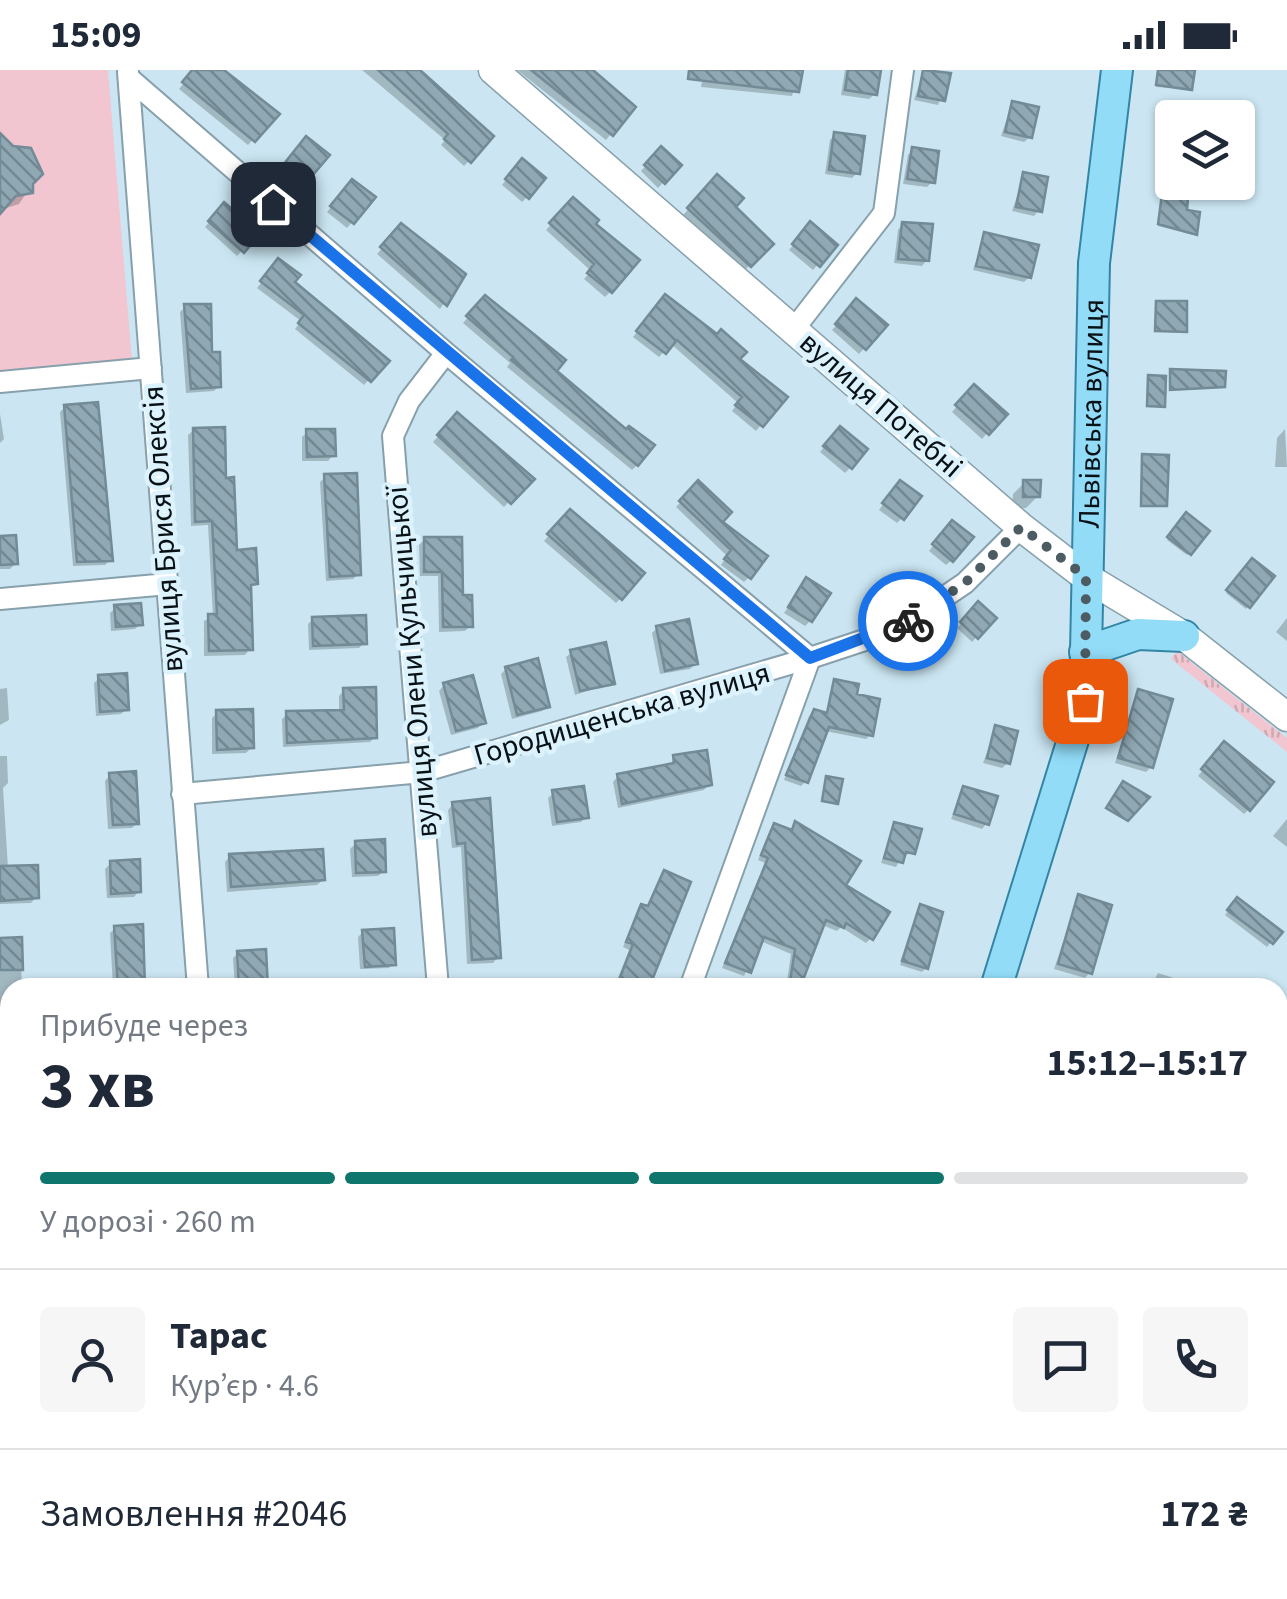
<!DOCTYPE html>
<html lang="uk">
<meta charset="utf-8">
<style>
:root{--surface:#fff;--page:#f6f6f7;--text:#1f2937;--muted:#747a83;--line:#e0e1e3;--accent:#0f766e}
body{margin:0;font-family:"Source Sans 3",sans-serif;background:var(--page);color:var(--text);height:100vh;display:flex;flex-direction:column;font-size:38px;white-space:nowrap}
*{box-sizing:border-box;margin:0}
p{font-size:32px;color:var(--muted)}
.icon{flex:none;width:55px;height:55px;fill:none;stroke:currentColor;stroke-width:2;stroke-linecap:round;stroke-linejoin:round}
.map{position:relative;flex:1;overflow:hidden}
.drawer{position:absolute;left:0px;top:908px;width:1288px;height:622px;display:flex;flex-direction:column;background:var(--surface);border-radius:30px 30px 0 0;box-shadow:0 2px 8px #0004}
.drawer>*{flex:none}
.tools{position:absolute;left:1155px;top:30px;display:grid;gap:20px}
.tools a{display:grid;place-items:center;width:100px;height:100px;border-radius:10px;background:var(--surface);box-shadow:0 2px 8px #0004;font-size:50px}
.pin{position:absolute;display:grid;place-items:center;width:85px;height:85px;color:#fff;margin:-42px;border-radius:20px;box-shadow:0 5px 15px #0006}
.courier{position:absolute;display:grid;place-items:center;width:100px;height:100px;margin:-50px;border:8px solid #1a73e8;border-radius:50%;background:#fff;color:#222;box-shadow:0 2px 12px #0007}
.overview em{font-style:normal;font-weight:700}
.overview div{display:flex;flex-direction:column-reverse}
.overview{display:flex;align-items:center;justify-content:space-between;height:170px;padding:0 40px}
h1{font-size:65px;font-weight:700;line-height:75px}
.bar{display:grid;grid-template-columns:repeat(4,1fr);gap:15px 10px;align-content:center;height:120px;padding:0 40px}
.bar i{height:12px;border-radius:8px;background:var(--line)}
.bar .selected{background:var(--accent)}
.bar p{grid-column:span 4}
.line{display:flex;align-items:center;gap:25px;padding:0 40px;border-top:2px solid var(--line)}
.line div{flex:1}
.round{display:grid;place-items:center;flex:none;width:105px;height:105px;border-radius:10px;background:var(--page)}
.status{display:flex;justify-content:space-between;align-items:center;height:70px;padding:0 50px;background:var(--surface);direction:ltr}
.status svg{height:28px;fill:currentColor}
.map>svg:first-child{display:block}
.grass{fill:url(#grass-tufts)}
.green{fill:#f1c6d0}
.shadow{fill:#0003}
.building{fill:url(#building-back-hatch);stroke:#728b96;stroke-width:2.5}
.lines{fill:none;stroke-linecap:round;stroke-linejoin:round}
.street-casing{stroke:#87a0ac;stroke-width:24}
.secondary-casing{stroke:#87a0ac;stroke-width:31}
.primary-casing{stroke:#3385a5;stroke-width:34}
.street{stroke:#fff;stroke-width:20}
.secondary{stroke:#fff;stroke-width:28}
.primary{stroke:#92dcf8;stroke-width:30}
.done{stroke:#4c5c62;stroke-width:10;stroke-dasharray:0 18}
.route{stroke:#1a73e8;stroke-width:12}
.labels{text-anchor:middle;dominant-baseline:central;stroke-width:9;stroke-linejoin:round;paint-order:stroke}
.street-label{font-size:30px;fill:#081115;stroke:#dcf2fc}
</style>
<div class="status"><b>15:09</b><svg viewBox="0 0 49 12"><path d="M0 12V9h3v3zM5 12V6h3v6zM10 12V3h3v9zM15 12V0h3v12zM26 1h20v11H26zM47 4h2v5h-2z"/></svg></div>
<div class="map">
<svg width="1287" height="1529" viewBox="0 0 1287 1529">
<defs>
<pattern id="grass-tufts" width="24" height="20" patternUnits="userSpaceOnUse" patternTransform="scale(2.5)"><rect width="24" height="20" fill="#f1c6d0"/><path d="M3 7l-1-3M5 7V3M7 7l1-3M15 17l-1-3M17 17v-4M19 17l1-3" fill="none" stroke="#cda9b2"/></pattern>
<pattern id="building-back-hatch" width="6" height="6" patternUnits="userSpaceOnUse" patternTransform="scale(2.5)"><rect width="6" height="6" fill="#8fa8b4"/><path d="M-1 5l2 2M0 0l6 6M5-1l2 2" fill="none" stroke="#738791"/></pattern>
</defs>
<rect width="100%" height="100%" fill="#cbe6f2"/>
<!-- grass -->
<path class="grass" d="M 1177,581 L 1287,668 L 1287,682 L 1171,589 Z
M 1138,1520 L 1196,1520 L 1194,1529 L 1137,1529 Z"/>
<!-- green -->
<path class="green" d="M 0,0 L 108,0 L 132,291 L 0,302 Z"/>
<!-- shadow -->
<path class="shadow" d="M 195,0 L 221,0 L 276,44 L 248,75 L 179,19 Z
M 362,0 L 414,0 L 491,67 L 464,96 L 441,75 L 445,70 Z
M 517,0 L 589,0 L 611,64 L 606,70 Z
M 704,0 L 800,0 L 792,26 L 701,17 Z
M 845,0 L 878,0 L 875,24 L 869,29 L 841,25 Z
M 924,0 L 948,5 L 938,35 L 914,30 Z
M 1158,0 L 1180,0 L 1190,19 L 1156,17 Z
M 1012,34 L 1030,67 L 1024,72 L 1001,66 Z
M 835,65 L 857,103 L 852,108 L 825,104 L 830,70 Z
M 0,75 L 29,88 L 40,96 L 40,103 L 19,134 L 0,140 Z
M 301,75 L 326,86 L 299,117 L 280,102 Z
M 661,80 L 679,96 L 658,118 L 641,101 Z
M 913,80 L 932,112 L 927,117 L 903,114 L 908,85 Z
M 517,96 L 527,127 L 522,132 L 502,115 Z
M 1024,105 L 1039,140 L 1034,146 L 1012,141 Z
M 717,108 L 733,137 L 771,174 L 745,200 L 683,145 Z
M 347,117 L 372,128 L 347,158 L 327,142 Z
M 1163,126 L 1184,142 L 1193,165 L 1158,156 Z
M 573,130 L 592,154 L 610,222 L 605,227 L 584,209 L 591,201 L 546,160 Z
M 224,136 L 257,164 L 237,186 L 205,157 Z
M 903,154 L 927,190 L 922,196 L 894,193 L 898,160 Z
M 402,156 L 463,205 L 440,239 L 377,184 Z
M 806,160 L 835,175 L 813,200 L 789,180 Z
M 985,165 L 1029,207 L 1024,212 L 973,200 Z
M 274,197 L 386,291 L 364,315 L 295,259 L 301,251 L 257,218 Z
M 485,228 L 553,301 L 625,362 L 637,395 L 632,400 L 507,297 L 510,293 L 463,253 Z
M 660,232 L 784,327 L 756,361 L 732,341 L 738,333 L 671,274 L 659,287 L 633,267 Z
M 857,232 L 884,256 L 859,284 L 832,260 Z
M 185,237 L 210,285 L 219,316 L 214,321 L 186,323 L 180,242 Z
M 974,317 L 1004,344 L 982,369 L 952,342 Z
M 65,337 L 110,490 L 105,495 L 73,496 L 60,342 Z
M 0,344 L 4,369 L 0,373 Z
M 458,345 L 531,409 L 504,437 L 433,372 Z
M 1285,359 L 1287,397 L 1275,397 L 1277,368 Z
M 194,360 L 224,410 L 235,482 L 255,513 L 249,520 L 250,579 L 245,585 L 204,586 L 204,551 L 213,546 L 208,455 L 191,456 L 188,365 Z
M 307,362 L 333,385 L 328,391 L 302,391 L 302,367 Z
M 835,364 L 850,398 L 845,403 L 820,382 Z
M 1143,387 L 1165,435 L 1163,437 L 1140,437 Z
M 325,407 L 358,504 L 353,509 L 326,511 L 320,412 Z
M 1024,413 L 1038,426 L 1026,438 L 1012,438 L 1013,424 Z
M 698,414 L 749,507 L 744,512 L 721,495 L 727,486 L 676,437 Z
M 895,418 L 902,448 L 897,453 L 879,440 Z
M 570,442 L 621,528 L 616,533 L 544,471 Z
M 1187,445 L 1207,461 L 1187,485 L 1167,470 Z
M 947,458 L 952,490 L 946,495 L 929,481 Z
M 0,468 L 15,494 L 10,499 L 0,499 Z
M 425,469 L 460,527 L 470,556 L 465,561 L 439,562 L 438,506 L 420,506 L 419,475 Z
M 1252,491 L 1272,507 L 1246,539 L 1226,523 Z
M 802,516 L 810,551 L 805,556 L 784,543 Z
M 978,535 L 993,548 L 972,572 L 957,558 Z
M 115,538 L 140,554 L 135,559 L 111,561 L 110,543 Z
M 1287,548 L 1287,571 L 1276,562 Z
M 313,549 L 364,573 L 359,578 L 309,580 L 308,554 Z
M 657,558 L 695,594 L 690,599 L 660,604 L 652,563 Z
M 572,582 L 612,613 L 575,625 L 566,587 Z
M 506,599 L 548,636 L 542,641 L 512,649 L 501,604 Z
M 99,608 L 127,639 L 121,644 L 96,646 L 94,613 Z
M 835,612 L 854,626 L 871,664 L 866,669 L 825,661 L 806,711 L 801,716 L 784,710 L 809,646 L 814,642 L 825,645 Z
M 444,615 L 483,652 L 478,658 L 451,665 L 439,621 Z
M 7,618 L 9,650 L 0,655 L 0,619 Z
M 344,620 L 375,667 L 370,672 L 283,677 L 282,649 L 287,644 L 339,643 L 339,626 Z
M 1139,622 L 1151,697 L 1146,702 L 1115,693 Z
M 217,643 L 251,678 L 246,683 L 212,684 L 212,648 Z
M 996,658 L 1008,693 L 1002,698 L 983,693 Z
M 1219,680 L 1249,739 L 1244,744 L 1198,706 Z
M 0,686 L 7,686 L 8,713 L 3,718 L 8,798 L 36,827 L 31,833 L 0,834 Z
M 674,688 L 709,714 L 704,720 L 618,738 L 613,712 L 618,706 L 670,696 Z
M 110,705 L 137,753 L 132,758 L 108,759 L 105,711 Z
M 964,718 L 987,753 L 982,759 L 951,749 Z
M 554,723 L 586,747 L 581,752 L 552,756 L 548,728 Z
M 488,731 L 498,887 L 493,893 L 467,894 L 461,777 L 452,778 L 448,740 L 453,734 Z
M 1287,749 L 1287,777 L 1273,766 Z
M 795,754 L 858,792 L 842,816 L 871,868 L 866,873 L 841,857 L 837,861 L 822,855 L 801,907 L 837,918 L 786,918 L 791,884 L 760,871 L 744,906 L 722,898 L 765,793 L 758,790 L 770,760 L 775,755 L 790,761 Z
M 894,755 L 913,783 L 902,786 L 896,797 L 881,793 Z
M 356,773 L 384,801 L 378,806 L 352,807 L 350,779 Z
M 230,786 L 323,810 L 317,815 L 227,822 L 225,792 Z
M 111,793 L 139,821 L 134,827 L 107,828 L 105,799 Z
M 664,803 L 647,918 L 614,918 L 629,880 L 623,877 L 637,842 L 646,838 Z
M 1078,827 L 1090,902 L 1085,908 L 1054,899 Z
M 1233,834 L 1279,862 L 1267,877 L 1225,845 Z
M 921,837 L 926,898 L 922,902 L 900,895 Z
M 141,857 L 145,918 L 113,918 L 110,863 L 115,858 Z
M 363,862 L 394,892 L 389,898 L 360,899 L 358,867 Z
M 0,870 L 20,870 L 22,918 L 10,918 L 10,964 L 0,965 Z
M 238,883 L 265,918 L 235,918 L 233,888 Z
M 1158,903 L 1196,915 L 1195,918 L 1150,918 Z
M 0,1029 L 10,1029 L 10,1064 L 0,1065 Z
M 10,1138 L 10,1189 L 3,1190 L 2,1143 Z
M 1287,1142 L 1287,1162 L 1278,1154 Z
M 1280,1178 L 1287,1183 L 1287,1200 L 1278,1211 Z
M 1278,1230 L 1287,1238 L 1285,1282 L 1278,1276 Z
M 352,1520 L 422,1520 L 423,1529 L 352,1529 Z
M 514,1520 L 553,1520 L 553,1529 L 514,1529 Z
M 694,1520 L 722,1525 L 725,1520 L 740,1520 L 751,1526 L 692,1529 Z
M 1056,1520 L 1107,1520 L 1106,1529 L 1055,1529 Z
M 1190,1520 L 1241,1520 L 1240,1529 L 1189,1529 Z"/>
<!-- building -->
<path class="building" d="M 192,0 L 224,0 L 280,44 L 255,72 L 182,12 Z
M 378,0 L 420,0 L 494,66 L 471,93 L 444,69 L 448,64 Z
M 531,0 L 593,0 L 636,37 L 613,66 Z
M 689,0 L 803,0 L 799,22 L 688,9 Z
M 848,0 L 881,0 L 877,25 L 845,20 Z
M 923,0 L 951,3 L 945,31 L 918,26 Z
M 1158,0 L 1195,0 L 1192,20 L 1156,15 Z
M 1012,31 L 1039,37 L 1032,68 L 1005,62 Z
M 834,62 L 865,66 L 860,104 L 829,100 Z
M 0,63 L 13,76 L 31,78 L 43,104 L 33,114 L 33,123 L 16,126 L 0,144 Z
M 306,66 L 330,85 L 306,113 L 283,95 Z
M 661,76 L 682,95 L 665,114 L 644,95 Z
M 912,77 L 939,81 L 935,113 L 907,109 Z
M 522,88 L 546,108 L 529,129 L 505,109 Z
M 1023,102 L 1048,107 L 1042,142 L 1016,137 Z
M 717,104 L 744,128 L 736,137 L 774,174 L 751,197 L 687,138 Z
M 352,109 L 376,127 L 354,154 L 330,136 Z
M 1162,124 L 1188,127 L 1187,140 L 1200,142 L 1197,165 L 1158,154 Z
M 573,127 L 599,150 L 596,154 L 640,190 L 612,223 L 587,203 L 594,194 L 549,153 Z
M 224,132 L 260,164 L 244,183 L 208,151 Z
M 810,151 L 838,175 L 820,197 L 792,174 Z
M 902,152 L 933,154 L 929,191 L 898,189 Z
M 401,153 L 466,204 L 447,236 L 380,177 Z
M 984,162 L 1039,175 L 1031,208 L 976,196 Z
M 278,188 L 301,205 L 295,212 L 390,291 L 371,312 L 298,253 L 304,245 L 260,211 Z
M 665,224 L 717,264 L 721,259 L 747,282 L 740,289 L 788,327 L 763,357 L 735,335 L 742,327 L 677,270 L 666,284 L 636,261 Z
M 485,225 L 566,290 L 557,301 L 626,359 L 629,356 L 655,375 L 638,396 L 511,290 L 513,287 L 466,246 Z
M 856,228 L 888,255 L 866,280 L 835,254 Z
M 1156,231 L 1187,231 L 1187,262 L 1155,261 Z
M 184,234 L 211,234 L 212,282 L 220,282 L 221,317 L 191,319 Z
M 1170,299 L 1226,301 L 1225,317 L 1170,320 Z
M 1148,305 L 1166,306 L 1165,337 L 1147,336 Z
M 974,314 L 1008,344 L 989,365 L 955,335 Z
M 98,332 L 113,491 L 77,492 L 64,335 Z
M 457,342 L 535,409 L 511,434 L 437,365 Z
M 840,356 L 868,379 L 852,399 L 823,376 Z
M 225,357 L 226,408 L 234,407 L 237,480 L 256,478 L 258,514 L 251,515 L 253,580 L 209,581 L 208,544 L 217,544 L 212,451 L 195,452 L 193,358 Z
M 306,359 L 335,359 L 336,386 L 307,387 Z
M 1142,384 L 1169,385 L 1167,436 L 1141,436 Z
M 357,403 L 361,505 L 330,507 L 324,404 Z
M 698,410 L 732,442 L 723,452 L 768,486 L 751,509 L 724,489 L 731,480 L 679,431 Z
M 900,410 L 922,426 L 904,450 L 882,433 Z
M 1023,410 L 1041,410 L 1040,427 L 1023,427 Z
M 570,439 L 645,503 L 622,530 L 547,464 Z
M 1186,442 L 1210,461 L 1191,485 L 1167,467 Z
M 952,450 L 974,467 L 953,492 L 932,474 Z
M 16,465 L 18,494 L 0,495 L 0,466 Z
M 424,467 L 462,467 L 463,525 L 472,525 L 473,557 L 443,557 L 442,502 L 424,502 Z
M 1252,488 L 1275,506 L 1250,538 L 1226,520 Z
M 806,507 L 831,523 L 812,552 L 788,537 Z
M 978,531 L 997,548 L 978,569 L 960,552 Z
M 141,533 L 143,555 L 116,557 L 114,535 Z
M 366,545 L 367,574 L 313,576 L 312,547 Z
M 689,549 L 698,594 L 665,601 L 656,556 Z
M 606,572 L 615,614 L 580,621 L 570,580 Z
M 538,588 L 550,637 L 517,645 L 505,597 Z
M 127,603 L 129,640 L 100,642 L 98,605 Z
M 473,605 L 486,653 L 456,661 L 443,613 Z
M 834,609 L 859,614 L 857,624 L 880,629 L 873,666 L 829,657 L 808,713 L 786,705 L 814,639 L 827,643 Z
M 376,617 L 377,668 L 287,673 L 286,641 L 344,640 L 343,618 Z
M 1138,619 L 1173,629 L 1153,698 L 1118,688 Z
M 253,639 L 254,678 L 217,680 L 216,640 Z
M 995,655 L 1018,661 L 1010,694 L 987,688 Z
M 1224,671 L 1274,712 L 1250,741 L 1201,699 Z
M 707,680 L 712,715 L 622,734 L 617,704 L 674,693 L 673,685 Z
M 136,701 L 139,754 L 113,755 L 109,703 Z
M 826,706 L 843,709 L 838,734 L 822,731 Z
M 1123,711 L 1150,727 L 1128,751 L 1106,738 Z
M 584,716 L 589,748 L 557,752 L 552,720 Z
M 963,716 L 998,726 L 989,755 L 954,744 Z
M 490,728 L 501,888 L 472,890 L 465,773 L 457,774 L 452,732 Z
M 795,751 L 861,791 L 846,815 L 890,842 L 873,870 L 846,853 L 844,858 L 826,850 L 800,918 L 789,918 L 795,879 L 764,867 L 751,903 L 725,893 L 768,788 L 761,785 L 774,753 L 792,760 Z
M 894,752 L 922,759 L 915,784 L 906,782 L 903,793 L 884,788 Z
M 385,769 L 386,802 L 356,803 L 355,771 Z
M 323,779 L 325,810 L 231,817 L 229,784 Z
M 140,789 L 141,822 L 111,824 L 110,791 Z
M 38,795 L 39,828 L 0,831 L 0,796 Z
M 664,800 L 691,812 L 649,918 L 616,918 L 633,874 L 626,872 L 641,834 L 648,836 Z
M 1078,824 L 1112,835 L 1092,904 L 1058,894 Z
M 1237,827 L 1283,862 L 1273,874 L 1227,840 Z
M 920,834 L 943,842 L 928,899 L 902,891 Z
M 143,854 L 145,918 L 118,918 L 114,856 Z
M 394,858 L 396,895 L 365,897 L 362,860 Z
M 22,867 L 23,900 L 0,900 L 0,868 Z
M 266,879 L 268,918 L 239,918 L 237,881 Z"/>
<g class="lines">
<defs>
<path id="street" d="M 128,2 L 198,918
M 129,8 L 446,283 L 810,588 L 690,918
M 794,259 L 884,143 L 903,0
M 0,312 L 151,298
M 0,529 L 168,514
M 182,724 L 422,702 L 810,588 L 889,562 L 915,547 L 965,513 L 1021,457
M 438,918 L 393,366 L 409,331 L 446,283
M 0,1090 L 10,1090
M 1278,1101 L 1287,1089
M 1278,1300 L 1287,1309
M 0,1391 L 9,1506
M 238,1520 L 239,1529
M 784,1529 L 790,1520"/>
<path id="secondary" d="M 493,0 L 1021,457 L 1086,507 L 1184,566 L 1287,647
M 964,1520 L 974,1529"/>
<g id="primary">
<path d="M 1085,582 L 1138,564 L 1184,566"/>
<path id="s1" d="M 996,918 L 1085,631 L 1094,193 L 1117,0"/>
<path d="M 886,1520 L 887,1529"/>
</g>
</defs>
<!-- street casing -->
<use href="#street" class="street-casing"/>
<!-- secondary casing -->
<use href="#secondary" class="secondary-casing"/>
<!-- primary casing -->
<use href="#primary" class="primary-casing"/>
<!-- street -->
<use href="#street" class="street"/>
<!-- secondary -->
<use href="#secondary" class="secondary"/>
<!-- primary -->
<use href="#primary" class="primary"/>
</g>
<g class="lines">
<!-- done -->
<path class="done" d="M 908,551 L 965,513 L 1021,457 L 1086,507 L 1085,631"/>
<!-- route -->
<path class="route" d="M 273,134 L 810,588 L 908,551"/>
</g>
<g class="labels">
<!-- street labels -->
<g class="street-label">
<text transform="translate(881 335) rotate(41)">вулиця Потебні</text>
<text stroke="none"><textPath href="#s1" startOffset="588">Львівська вулиця</textPath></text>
<text transform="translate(163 459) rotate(-94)">вулиця Брися Олексія</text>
<text transform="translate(412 592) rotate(-95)">вулиця Олени Кульчицької</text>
<text transform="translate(622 644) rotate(-16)">Городищенська вулиця</text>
</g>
</g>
</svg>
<div class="tools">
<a><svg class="icon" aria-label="layers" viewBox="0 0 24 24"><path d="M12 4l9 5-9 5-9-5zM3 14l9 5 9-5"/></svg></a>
</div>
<div class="pin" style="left:1085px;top:631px;background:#ea580c"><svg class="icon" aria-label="bag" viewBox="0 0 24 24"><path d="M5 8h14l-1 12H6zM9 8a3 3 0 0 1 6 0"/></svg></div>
<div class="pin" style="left:273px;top:134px;background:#1f2937"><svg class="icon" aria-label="home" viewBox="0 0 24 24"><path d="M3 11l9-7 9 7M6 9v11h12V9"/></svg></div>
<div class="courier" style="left:908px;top:551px"><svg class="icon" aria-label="bike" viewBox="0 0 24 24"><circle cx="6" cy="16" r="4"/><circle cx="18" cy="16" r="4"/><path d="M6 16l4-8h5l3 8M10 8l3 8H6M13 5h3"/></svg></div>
<section class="drawer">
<div class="overview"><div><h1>3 хв</h1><p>Прибуде через</p></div><em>15:12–15:17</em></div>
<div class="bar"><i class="selected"></i><i class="selected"></i><i class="selected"></i><i></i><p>У дорозі · 260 m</p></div>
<div class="line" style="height:180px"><a class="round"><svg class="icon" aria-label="person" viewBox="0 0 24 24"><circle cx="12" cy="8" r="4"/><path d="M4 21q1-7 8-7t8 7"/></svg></a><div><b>Тарас</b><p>Кур’єр · 4.6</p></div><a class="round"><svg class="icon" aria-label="chat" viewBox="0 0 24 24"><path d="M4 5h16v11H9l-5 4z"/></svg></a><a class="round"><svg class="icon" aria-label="phone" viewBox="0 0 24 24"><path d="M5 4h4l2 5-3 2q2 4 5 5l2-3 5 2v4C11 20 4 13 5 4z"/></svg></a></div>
<div class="line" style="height:130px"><div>Замовлення #2046</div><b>172 ₴</b></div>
</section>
</div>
